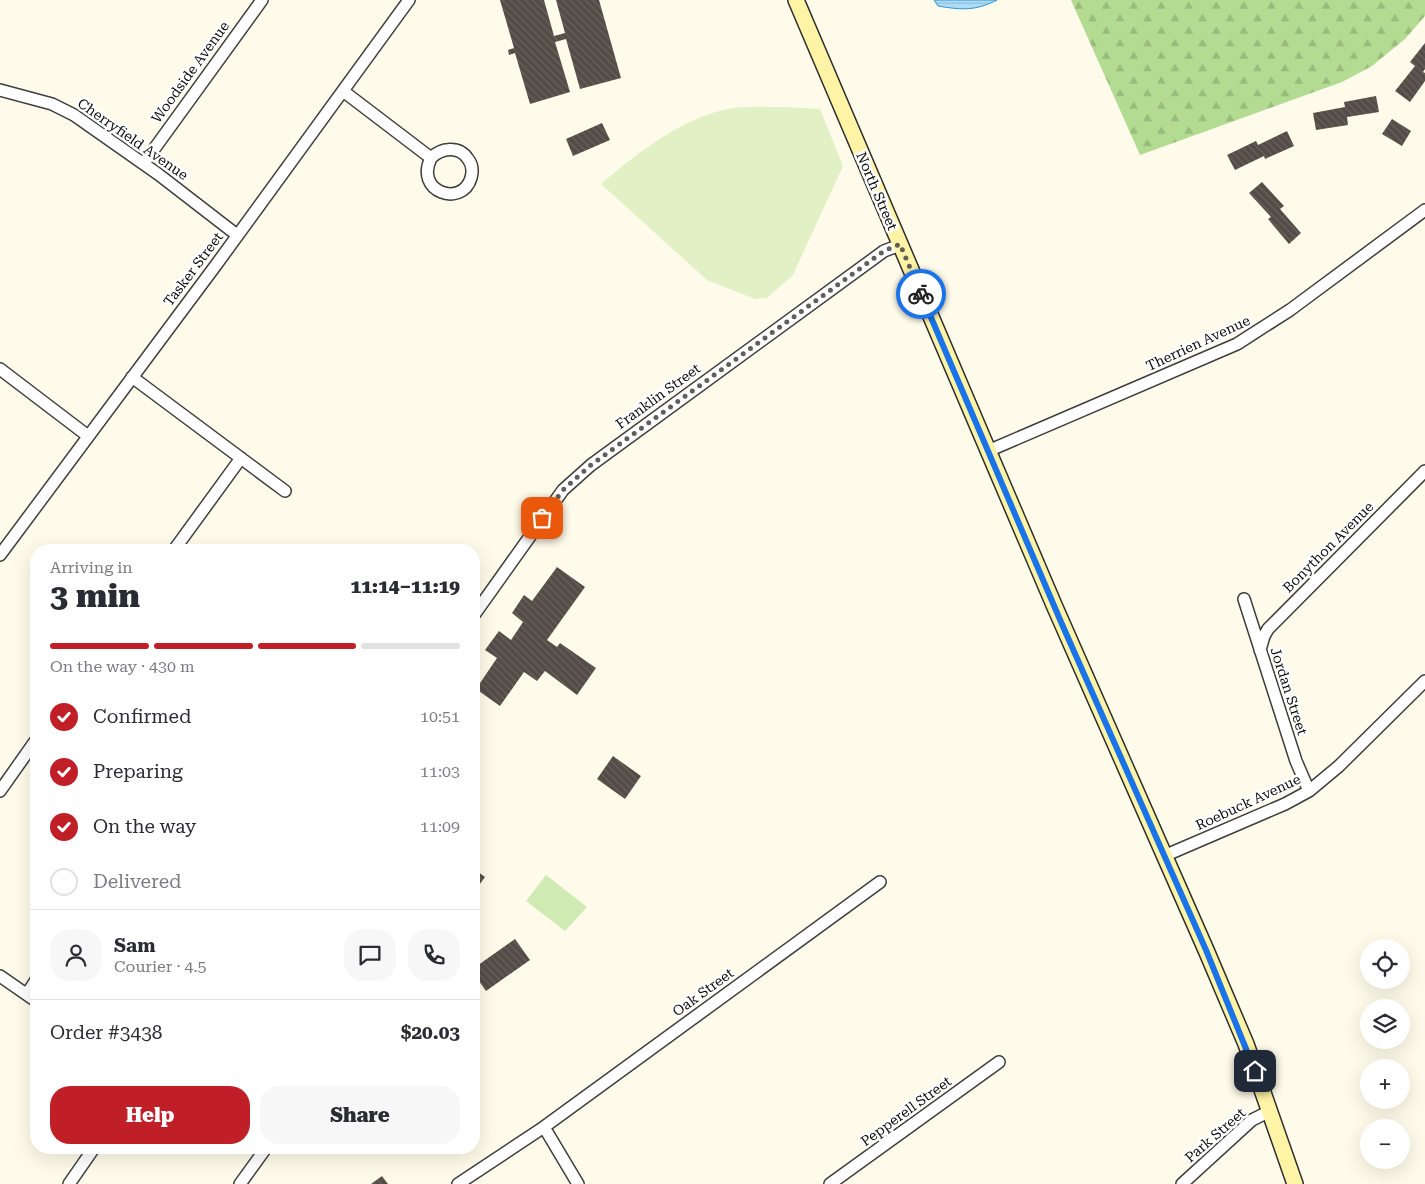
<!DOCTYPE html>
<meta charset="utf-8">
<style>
:root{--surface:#fff;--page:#f7f7f7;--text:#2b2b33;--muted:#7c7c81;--line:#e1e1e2;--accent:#c01f28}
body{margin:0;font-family:"Roboto Serif",serif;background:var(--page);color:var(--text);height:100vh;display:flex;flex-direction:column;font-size:19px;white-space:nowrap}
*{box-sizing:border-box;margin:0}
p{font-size:16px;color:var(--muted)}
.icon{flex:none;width:28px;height:28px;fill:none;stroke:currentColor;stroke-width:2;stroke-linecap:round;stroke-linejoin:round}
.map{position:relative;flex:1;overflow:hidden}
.details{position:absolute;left:30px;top:544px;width:450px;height:610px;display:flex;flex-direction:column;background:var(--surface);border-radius:20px;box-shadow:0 5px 20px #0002}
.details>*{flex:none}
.fabs{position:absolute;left:1360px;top:939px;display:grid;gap:10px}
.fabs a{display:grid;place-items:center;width:50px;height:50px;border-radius:50%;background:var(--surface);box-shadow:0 5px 20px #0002;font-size:25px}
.pin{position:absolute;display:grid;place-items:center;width:42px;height:42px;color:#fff;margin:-21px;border-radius:10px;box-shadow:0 2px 8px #0006}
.courier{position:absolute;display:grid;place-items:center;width:50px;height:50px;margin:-25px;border:4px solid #1a73e8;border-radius:50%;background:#fff;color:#222;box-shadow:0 1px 6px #0007}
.summary em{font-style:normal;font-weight:800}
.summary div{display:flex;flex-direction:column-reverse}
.summary{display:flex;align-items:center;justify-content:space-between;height:85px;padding:0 20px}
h1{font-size:32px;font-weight:800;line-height:38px}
.bar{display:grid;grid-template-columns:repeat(4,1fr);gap:8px 5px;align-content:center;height:60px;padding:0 20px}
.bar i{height:6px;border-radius:4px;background:var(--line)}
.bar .on{background:var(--accent)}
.bar p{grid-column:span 4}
.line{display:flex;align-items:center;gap:12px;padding:0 20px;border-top:1px solid var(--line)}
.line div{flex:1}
.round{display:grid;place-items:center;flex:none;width:52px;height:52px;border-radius:20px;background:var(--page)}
ol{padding:0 20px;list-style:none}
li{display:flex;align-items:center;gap:15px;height:55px}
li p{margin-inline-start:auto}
li .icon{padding:5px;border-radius:50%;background:var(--accent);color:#fff;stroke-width:4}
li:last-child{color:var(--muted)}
li i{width:28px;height:28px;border:2px solid var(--line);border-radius:50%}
.action{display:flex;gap:10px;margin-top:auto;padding:10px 20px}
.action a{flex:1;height:58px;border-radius:20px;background:var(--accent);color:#fff;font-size:20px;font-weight:800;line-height:58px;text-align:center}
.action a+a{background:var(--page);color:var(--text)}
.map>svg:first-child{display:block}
.forest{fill:url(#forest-firs)}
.park{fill:#d0eab3}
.pitch{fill:#e2f1c5}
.water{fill:url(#water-rules);stroke:#3193d2}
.building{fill:url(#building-back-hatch)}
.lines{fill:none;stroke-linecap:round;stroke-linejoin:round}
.street-casing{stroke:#3e3e3e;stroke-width:14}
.secondary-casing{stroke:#2d2d2d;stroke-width:18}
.street{stroke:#fff;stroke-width:11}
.secondary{stroke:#fff4a5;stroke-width:15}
.done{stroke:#605f59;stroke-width:5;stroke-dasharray:0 9}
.route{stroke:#1a73e8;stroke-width:6}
.labels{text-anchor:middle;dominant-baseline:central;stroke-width:5;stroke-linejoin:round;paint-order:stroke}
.street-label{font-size:14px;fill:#0b0b0b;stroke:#fff}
</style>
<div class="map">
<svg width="1425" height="1184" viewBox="0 0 1425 1184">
<defs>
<pattern id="forest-firs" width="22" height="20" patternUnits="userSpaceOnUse" patternTransform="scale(1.25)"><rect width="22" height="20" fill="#b3db91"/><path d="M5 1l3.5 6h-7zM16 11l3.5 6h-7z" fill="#99bb7c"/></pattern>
<pattern id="water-rules" width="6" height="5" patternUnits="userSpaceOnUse" patternTransform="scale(1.25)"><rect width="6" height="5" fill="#adddf8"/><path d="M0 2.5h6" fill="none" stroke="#94bcd3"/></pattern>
<pattern id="building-back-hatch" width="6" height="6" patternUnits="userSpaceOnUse" patternTransform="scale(1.25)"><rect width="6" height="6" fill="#544c47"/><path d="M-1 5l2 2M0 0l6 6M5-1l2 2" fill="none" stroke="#68615d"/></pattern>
</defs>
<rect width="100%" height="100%" fill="#fffbea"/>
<!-- forest -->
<path class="forest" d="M 1071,0 L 1425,0 L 1425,16 L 1405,39 L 1372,66 L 1342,82 L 1140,155 Z"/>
<!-- park -->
<path class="park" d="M 546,875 L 587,907 L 565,931 L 526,901 Z"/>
<!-- pitch -->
<path class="pitch" d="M 785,107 L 820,109 L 843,166 L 793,275 L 767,298 L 755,299 L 707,280 L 601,184 C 635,155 675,123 719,111 C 739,105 764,107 785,107 Z"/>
<!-- water -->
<path class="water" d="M 934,0 L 997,0 C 976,11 961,10 938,6 Z"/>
<!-- building -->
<path class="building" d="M 500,0 L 544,0 L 554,36 L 565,33 L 556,0 L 599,0 L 621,78 L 580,89 L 566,39 L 555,42 L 570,92 L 530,104 L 515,53 L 509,55 L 508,50 L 514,48 Z
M 1425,43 L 1425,69 L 1423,72 L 1425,73 L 1425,81 L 1410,102 L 1395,91 L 1415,66 L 1410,62 Z
M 1376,96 L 1379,112 L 1347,117 L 1348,125 L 1316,130 L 1313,113 L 1345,107 L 1344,102 Z
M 1392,119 L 1411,131 L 1402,146 L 1382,134 Z
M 602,123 L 610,140 L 573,156 L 566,139 Z
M 1287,131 L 1294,146 L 1265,159 L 1264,156 L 1235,170 L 1227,155 L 1256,141 L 1258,145 Z
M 1262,182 L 1284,206 L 1280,209 L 1301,233 L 1289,244 L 1268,219 L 1271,217 L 1249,193 Z
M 557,567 L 585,587 L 547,640 L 557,647 L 560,643 L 596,668 L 577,695 L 545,671 L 537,681 L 524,672 L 500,706 L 476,689 L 497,658 L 485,650 L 499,631 L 511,640 L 523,622 L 512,613 L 524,595 L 532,601 Z
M 613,756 L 641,776 L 625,799 L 597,779 Z
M 474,869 L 485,877 L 474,892 Z
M 515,939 L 530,960 L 486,991 L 474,974 L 474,968 Z
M 382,1176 L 388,1184 L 371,1184 Z"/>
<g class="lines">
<defs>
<path id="street" d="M 0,90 L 52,104 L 74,115 L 158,174 L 237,235
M 343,91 L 431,158 C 441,148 459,145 468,159 C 472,164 473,171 471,178 C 462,208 414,192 431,158
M 144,163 L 262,0
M 0,369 L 88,436
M 132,377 L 285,491
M 988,451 L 1237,344 L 1290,310 L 1425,210
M 174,550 L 241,458
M 0,555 L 216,265 L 409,0
M 1244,599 L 1296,761 L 1309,791
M 474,615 L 563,490 L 591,465 L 884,251 L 900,245
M 1260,650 L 1264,636 L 1268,629 L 1425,471
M 0,791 L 36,740
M 1164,856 L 1285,804 L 1309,791 L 1339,766 L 1425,681
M 0,976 L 36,1001
M 27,994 L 36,980
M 544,1127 L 578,1184
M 69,1184 L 94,1148
M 240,1184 L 266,1148
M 458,1184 L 544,1127 L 880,882
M 830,1184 L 999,1062
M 1182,1184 L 1252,1120 L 1270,1111"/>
<path id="secondary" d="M 796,0 L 1054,605 L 1206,950 L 1246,1044 L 1295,1184"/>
</defs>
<!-- street casing -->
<use href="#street" class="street-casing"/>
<!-- secondary casing -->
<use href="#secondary" class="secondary-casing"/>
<!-- street -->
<use href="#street" class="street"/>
<!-- secondary -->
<use href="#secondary" class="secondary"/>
</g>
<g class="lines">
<!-- done -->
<path class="done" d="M 542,518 L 563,490 L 591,465 L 884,251 L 900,244 L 921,294"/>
<!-- route -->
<path class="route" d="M 921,294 L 1061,622 L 1206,950 L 1255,1071"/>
</g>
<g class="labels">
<!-- street labels -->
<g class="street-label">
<text transform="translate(190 72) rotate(-54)">Woodside Avenue</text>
<text transform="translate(133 139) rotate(35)">Cherryfield Avenue</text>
<text transform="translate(877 191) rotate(67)">North Street</text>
<text transform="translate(193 269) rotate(-53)">Tasker Street</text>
<text transform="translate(1198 343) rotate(-25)">Therrien Avenue</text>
<text transform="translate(658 396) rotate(-36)">Franklin Street</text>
<text transform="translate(1328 547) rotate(-45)">Bonython Avenue</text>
<text transform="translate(1289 691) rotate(72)">Jordan Street</text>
<text transform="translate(1248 802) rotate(-25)">Roebuck Avenue</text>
<text transform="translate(703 992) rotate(-36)">Oak Street</text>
<text transform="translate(906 1111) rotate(-36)">Pepperell Street</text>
<text transform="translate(1215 1135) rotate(-41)">Park Street</text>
</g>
</g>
</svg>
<div class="fabs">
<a><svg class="icon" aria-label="locate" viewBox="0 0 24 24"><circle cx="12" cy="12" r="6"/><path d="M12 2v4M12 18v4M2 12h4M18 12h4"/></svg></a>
<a><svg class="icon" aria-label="layers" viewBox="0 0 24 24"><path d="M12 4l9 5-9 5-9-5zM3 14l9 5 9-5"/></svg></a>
<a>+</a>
<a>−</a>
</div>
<div class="pin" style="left:542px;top:518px;background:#ea580c"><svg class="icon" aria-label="bag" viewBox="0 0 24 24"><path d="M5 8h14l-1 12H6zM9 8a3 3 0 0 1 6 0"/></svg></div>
<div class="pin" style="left:1255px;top:1071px;background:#1f2937"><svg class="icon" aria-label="home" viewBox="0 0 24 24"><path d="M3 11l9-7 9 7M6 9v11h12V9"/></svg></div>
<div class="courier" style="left:921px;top:294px"><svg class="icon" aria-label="bike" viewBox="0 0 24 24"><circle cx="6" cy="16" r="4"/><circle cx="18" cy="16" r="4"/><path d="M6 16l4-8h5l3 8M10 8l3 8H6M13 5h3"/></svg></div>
<section class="details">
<div class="summary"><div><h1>3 min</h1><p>Arriving in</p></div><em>11:14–11:19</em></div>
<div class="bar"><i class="on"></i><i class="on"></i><i class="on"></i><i></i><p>On the way · 430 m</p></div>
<ol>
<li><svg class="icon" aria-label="check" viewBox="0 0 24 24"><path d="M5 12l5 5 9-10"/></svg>Confirmed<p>10:51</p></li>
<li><svg class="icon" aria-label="check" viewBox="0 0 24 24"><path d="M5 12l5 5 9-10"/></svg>Preparing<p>11:03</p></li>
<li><svg class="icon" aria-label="check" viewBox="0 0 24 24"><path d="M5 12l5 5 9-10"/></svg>On the way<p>11:09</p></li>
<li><i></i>Delivered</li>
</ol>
<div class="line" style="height:90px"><a class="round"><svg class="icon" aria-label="person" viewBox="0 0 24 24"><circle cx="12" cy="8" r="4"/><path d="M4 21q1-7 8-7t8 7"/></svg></a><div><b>Sam</b><p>Courier · 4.5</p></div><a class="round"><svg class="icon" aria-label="chat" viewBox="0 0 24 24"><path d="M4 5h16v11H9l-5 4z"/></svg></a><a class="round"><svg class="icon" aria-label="phone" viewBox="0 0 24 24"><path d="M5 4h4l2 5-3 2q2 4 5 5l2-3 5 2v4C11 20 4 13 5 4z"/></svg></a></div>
<div class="line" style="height:65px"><div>Order #3438</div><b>$20.03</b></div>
<div class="action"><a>Help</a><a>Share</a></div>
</section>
</div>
